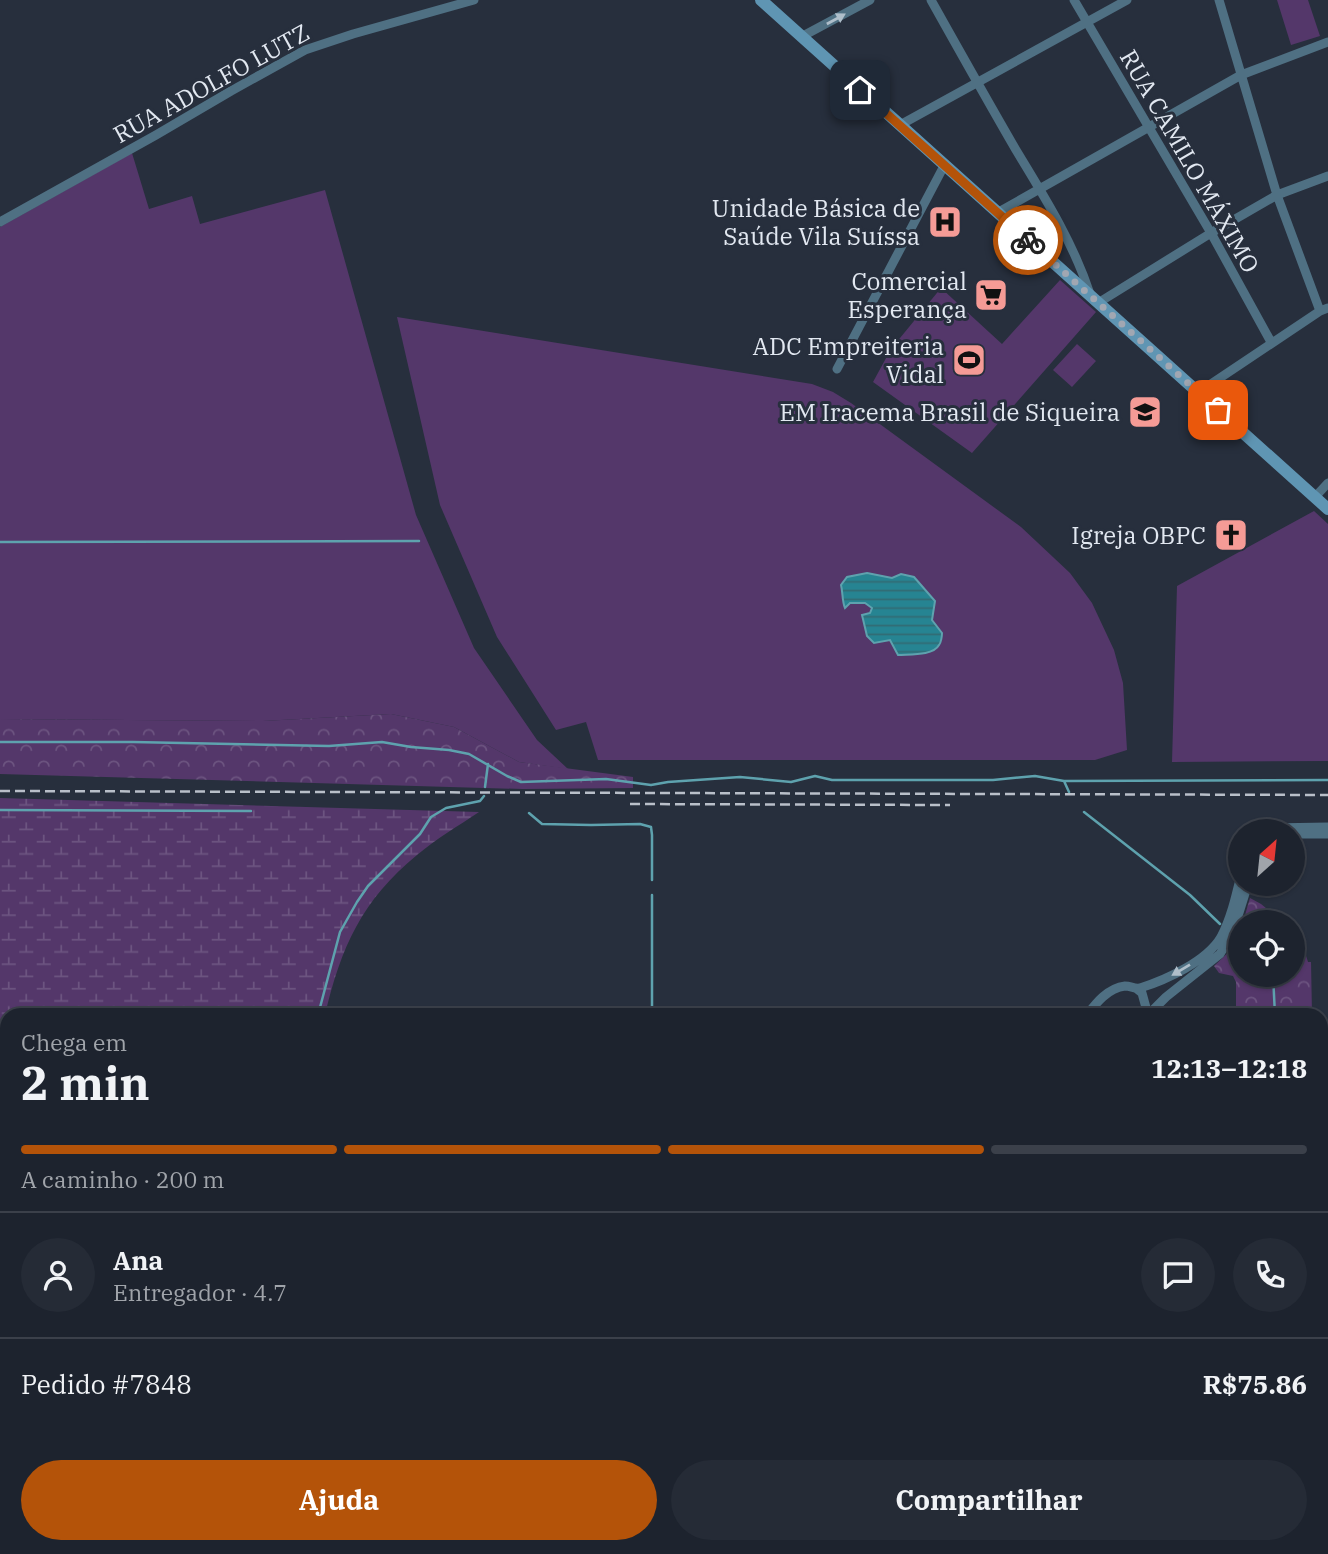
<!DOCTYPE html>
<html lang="pt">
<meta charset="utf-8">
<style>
:root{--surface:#1d232e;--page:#252b36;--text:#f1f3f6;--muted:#a0a4aa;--line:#3b404a;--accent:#b45309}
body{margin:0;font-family:"IBM Plex Serif",serif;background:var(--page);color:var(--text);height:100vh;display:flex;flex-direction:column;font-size:26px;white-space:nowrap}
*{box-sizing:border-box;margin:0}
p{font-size:23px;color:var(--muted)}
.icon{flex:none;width:38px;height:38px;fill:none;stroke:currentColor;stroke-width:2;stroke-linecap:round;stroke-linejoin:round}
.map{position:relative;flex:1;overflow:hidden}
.panel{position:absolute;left:0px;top:1008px;width:1328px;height:546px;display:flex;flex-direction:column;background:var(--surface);border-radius:21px 21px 0 0;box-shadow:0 2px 5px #0004,0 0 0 2px var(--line)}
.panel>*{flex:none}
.needle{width:46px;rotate:27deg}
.controls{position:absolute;left:1228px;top:819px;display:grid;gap:14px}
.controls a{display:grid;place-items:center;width:77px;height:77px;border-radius:50%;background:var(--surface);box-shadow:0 2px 5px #0004,0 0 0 2px var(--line);font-size:35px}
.pin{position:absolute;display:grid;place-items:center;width:60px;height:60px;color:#fff;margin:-30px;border-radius:14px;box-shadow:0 4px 10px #0006}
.courier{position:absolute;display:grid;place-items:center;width:70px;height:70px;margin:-35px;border:5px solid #b45309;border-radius:50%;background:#fff;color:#222;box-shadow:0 2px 9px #0007}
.headline em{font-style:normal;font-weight:700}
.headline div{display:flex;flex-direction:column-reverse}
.headline{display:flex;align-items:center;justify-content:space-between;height:119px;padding:0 21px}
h1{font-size:46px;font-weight:700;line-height:52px}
.bar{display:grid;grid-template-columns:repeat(4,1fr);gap:10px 7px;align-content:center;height:84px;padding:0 21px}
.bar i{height:9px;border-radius:5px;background:var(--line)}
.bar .current{background:var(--accent)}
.bar p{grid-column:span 4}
.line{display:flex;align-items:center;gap:18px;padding:0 21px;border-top:2px solid var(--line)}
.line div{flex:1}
.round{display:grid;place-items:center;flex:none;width:74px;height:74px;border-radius:37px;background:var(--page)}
.cta{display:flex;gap:14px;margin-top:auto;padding:14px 21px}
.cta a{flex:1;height:80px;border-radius:42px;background:var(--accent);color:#fff;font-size:28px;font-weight:700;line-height:80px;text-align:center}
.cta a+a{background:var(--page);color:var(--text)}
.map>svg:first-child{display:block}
.grass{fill:#54376a}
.forest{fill:url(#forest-crowns)}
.wetland{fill:url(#wetland-marsh)}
.water{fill:url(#water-rules);stroke:#5ea2ae;stroke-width:2}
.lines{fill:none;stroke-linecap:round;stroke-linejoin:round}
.stream{stroke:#5ea2ae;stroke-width:2.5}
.street{stroke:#4f7083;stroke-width:9}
.secondary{stroke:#5f95b3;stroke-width:12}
.rail{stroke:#b9bfc9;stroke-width:2.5;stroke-dasharray:10 5;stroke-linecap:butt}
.oneway{fill:#afbeca}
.done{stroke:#a1a7b2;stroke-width:7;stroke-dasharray:0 12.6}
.route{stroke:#b45309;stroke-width:9}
.labels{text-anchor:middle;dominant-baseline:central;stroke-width:6;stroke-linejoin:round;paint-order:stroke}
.street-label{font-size:24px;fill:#e2e8f1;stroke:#272f3d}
.poi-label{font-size:24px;fill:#e2e8f1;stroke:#272f3d;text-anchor:end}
</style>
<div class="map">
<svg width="1328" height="1554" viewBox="0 0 1328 1554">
<defs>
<pattern id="forest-crowns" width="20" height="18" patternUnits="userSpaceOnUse" patternTransform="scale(1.75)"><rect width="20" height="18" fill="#54376a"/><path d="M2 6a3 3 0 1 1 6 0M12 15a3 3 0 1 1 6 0" fill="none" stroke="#6c5480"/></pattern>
<pattern id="wetland-marsh" width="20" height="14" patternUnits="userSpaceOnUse" patternTransform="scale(1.75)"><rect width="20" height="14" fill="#54376a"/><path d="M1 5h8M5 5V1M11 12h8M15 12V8" fill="none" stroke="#6c5480"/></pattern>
<pattern id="water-rules" width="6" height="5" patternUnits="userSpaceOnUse" patternTransform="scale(1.75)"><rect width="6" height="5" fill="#268492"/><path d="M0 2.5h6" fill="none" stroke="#326b74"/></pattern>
</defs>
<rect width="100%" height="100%" fill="#272f3d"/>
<!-- grass -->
<path class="grass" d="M 1277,0 L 1308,0 L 1320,36 L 1291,45 Z
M 132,153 L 149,209 L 192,196 L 200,224 L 325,190 L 416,515 L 474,648 L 537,740 L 568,769 L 519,762 L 454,727 L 391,714 L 263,721 L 0,719 L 0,227 Z
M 1060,280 L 1096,312 L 972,453 L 873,382 L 891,349 L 941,288 L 1002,344 Z
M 397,317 L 812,384 L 833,392 L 851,403 L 1021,527 L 1070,573 L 1092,603 L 1114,650 L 1123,683 L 1127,750 L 1095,760 L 598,760 L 586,722 L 556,730 L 497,637 L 440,505 Z
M 1077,344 L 1096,361 L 1072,387 L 1053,370 Z
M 1314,511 L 1328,524 L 1328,761 L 1172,762 L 1177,586 Z"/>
<!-- forest -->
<path class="forest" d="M 391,714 L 454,727 L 519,762 L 633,777 L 633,788 L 523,789 L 0,774 L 0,719 L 263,721 Z
M 1250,898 L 1261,904 L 1283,922 L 1243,922 Z
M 1241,928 L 1241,975 L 1293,975 L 1293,932 L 1295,933 L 1303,946 L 1308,962 L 1311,962 L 1312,1015 L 1236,1015 L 1236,982 L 1233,976 L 1219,973 L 1214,966 L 1233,948 Z
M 1321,1079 L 1328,1079 L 1328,1154 L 1321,1153 Z"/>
<!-- wetland -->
<path class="wetland" d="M 0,798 L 479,812 C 458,826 436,839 417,855 C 362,900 341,947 325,1015 L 7,1015 L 7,1101 L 0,1100 Z
M 0,1128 L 7,1130 L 7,1262 L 0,1297 Z
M 0,1495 L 7,1497 L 7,1547 L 182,1547 L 196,1551 L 195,1554 L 0,1554 Z
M 218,1547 L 520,1547 L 520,1554 L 216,1554 Z"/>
<!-- water -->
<path class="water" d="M 867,573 L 892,578 L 901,574 L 914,577 L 935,601 L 932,620 L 942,633 C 942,636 941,643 939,645 C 933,656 910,654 898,655 L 890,640 L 874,643 L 867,636 L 862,615 L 870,613 L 872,608 L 865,603 L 850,603 L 845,608 C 842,601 843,593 841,585 L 847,577 Z"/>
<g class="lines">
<!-- stream -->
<path class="stream" d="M 0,542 L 419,541
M 0,742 L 133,742 L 329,746 L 382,742 L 411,747 L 449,750 L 469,754 L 507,776 L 521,782 L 606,779 L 651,785 L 668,782 L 740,777 L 791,782 L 815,776 L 832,780 L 993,780 L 1035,776 L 1064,781 L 1328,780
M 1064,781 L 1069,792
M 485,787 L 488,764
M 0,810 L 251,811
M 1084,812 L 1190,895 L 1220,924
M 529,813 L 542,824 L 591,825 L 640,824 L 651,827 L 652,835 L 652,880
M 1239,935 L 1241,937
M 1273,975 L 1275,1015
M 318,1015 L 340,932 L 357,902 L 368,886 L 420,834 L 431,817 L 446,808 L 480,801 L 484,796
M 652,1015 L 652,895
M 1321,1116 L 1328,1116
M 221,1554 L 223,1547"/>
<!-- street -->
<path class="street" d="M 931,0 C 959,50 987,100 1016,150 C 1044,196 1073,242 1090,294
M 1074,0 L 1211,233 L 1271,342
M 1219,0 L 1277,195 L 1320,311
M 801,37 L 870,0
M 900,125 L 1127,0
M 997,213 L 1241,75 L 1328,42
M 0,222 L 156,135 L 231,91 L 305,50 L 353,34 L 474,0
M 1098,303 L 1211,233 L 1277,195 L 1328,176
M 837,369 L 945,164
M 1199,392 L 1320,311 L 1328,308
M 1315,497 L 1328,483
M 1259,831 L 1264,828 L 1328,827
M 1293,834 L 1328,834
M 1137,989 L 1142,993 L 1148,1015
M 1087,1015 C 1096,1003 1108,988 1125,986 C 1131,986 1134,989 1140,988 C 1166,980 1207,961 1221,937 C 1231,918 1236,896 1241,875
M 1148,1015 L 1166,997 L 1220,954 L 1233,932 L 1248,884
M 1321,1301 L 1328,1300
M 1321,1378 L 1328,1382
M 1048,1554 L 1048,1547"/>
<!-- secondary -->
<path class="secondary" d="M 761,0 L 1328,509
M 0,1108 L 7,1109
M 0,1117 L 7,1118
M 1321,1498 L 1328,1502
M 580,1554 L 580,1547"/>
<!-- rail -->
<path class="rail" d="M 0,791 L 1328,795
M 630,804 L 950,805"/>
</g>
<!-- one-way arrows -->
<defs><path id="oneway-solid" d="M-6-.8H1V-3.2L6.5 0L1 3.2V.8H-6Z" transform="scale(1.75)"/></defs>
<g class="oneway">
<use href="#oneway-solid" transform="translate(836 19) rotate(-29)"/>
<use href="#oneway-solid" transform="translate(1181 970) rotate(149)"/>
</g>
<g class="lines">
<!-- done -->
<path class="done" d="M 1028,240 L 1218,410"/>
<!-- route -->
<path class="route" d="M 860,90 L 1028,240"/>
</g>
<!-- icons -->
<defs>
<symbol id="hospital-square" viewBox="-11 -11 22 22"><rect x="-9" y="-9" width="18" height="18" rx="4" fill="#f59b96" stroke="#272f3d"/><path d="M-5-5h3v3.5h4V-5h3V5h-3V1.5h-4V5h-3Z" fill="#111"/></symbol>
<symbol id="supermarket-square" viewBox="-11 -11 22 22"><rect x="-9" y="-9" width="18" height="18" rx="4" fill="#f59b96" stroke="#272f3d"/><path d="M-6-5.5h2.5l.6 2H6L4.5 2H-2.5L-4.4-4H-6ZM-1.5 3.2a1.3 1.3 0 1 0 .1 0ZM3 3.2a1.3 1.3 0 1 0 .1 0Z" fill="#111"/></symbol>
<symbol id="stadium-square" viewBox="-11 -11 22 22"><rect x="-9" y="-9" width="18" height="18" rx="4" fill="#f59b96" stroke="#272f3d"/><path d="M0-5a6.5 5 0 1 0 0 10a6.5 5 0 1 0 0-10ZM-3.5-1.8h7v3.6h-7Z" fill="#111"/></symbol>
<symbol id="school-square" viewBox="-11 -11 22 22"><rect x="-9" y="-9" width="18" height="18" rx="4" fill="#f59b96" stroke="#272f3d"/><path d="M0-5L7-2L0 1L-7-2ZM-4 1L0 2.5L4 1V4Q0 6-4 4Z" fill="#111"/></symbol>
<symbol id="church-square" viewBox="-11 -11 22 22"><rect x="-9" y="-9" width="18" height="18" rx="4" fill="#f59b96" stroke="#272f3d"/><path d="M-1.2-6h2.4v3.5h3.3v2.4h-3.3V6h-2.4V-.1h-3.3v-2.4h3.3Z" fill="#111"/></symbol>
</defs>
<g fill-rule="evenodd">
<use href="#hospital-square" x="926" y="203" width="38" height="38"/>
<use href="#supermarket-square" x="972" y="276" width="38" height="38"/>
<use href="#stadium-square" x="950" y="341" width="38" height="38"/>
<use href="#school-square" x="1126" y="393" width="38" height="38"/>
<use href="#church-square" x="1212" y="516" width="38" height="38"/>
</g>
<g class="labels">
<!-- street labels -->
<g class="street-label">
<text transform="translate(211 83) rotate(-29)">RUA ADOLFO LUTZ</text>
<text transform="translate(1190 161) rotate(60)">RUA CAMILO MÁXIMO</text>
</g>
<!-- poi labels -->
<g class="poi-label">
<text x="920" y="208">Unidade Básica de<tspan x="920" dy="28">Saúde Vila Suíssa</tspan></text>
<text x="967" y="281">Comercial<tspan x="967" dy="28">Esperança</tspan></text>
<text x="944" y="346">ADC Empreiteria<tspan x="944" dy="28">Vidal</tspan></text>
<text x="1120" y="412">EM Iracema Brasil de Siqueira</text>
<text x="1206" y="535">Igreja OBPC</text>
</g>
</g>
</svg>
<div class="controls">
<a><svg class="needle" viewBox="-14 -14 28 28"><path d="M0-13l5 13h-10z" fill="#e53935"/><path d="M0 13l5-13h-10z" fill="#a0a4aa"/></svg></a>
<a><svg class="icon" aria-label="locate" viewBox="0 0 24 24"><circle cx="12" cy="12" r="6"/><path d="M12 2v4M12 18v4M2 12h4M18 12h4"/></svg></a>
</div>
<div class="pin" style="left:1218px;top:410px;background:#ea580c"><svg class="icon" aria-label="bag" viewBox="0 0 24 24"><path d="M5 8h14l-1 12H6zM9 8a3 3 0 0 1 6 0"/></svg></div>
<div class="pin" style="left:860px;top:90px;background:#1f2937"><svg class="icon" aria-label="home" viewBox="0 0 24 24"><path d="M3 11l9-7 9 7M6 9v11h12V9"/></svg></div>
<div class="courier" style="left:1028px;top:240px"><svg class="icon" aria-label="bike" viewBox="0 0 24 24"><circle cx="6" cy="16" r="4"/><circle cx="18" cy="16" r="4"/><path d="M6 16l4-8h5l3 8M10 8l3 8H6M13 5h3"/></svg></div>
<section class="panel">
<div class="headline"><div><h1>2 min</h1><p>Chega em</p></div><em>12:13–12:18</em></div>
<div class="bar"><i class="current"></i><i class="current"></i><i class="current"></i><i></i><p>A caminho · 200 m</p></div>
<div class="line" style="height:126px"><a class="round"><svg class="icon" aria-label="person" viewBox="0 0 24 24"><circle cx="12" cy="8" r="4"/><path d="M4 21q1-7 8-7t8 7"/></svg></a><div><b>Ana</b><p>Entregador · 4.7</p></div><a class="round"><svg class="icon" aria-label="chat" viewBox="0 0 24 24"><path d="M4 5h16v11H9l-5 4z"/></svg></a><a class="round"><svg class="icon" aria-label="phone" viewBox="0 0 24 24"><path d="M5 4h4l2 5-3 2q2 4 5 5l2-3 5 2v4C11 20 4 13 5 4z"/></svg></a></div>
<div class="line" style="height:91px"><div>Pedido #7848</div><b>R$75.86</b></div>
<div class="cta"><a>Ajuda</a><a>Compartilhar</a></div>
</section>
</div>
